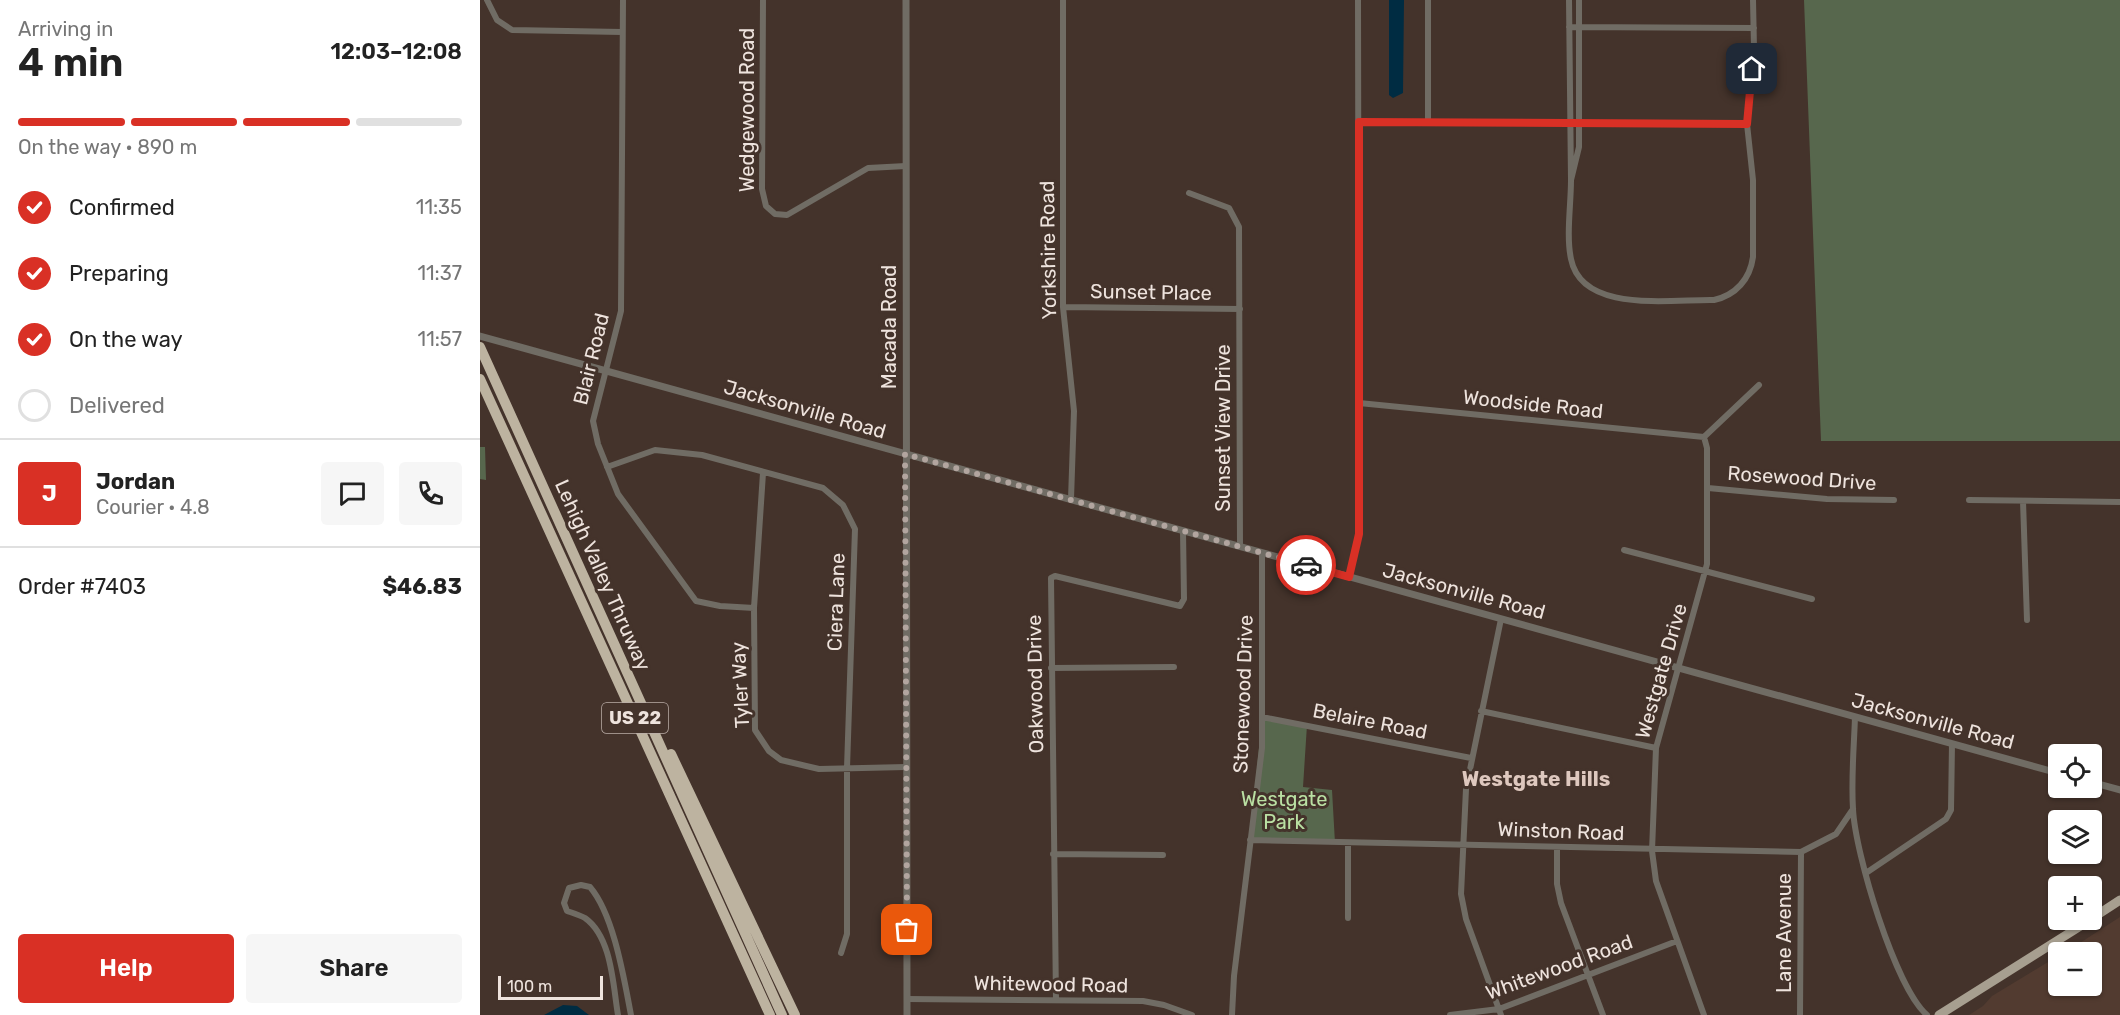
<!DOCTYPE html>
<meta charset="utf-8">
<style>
:root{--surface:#fff;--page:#f6f6f6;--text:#222;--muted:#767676;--line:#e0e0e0;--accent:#d93025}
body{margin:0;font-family:Rubik,sans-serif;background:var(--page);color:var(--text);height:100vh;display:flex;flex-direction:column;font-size:22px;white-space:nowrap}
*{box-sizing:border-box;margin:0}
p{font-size:20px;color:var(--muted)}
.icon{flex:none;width:33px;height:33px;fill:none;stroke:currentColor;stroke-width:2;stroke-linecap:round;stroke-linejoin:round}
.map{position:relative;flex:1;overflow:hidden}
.sheet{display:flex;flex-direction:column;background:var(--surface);width:480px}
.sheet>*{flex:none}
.fabs{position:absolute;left:1568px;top:744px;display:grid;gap:12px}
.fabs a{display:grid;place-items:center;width:54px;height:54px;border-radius:6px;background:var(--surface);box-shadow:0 2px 4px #0004;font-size:30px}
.scale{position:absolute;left:18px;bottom:15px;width:105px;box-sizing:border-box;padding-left:6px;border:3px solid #eee3dd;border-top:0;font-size:16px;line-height:21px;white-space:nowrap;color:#eee3dd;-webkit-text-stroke:4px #44332b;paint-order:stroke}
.pin{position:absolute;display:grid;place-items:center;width:51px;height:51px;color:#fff;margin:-26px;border-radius:12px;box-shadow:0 3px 9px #0006}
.courier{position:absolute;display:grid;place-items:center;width:60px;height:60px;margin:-30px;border:4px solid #d93025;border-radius:50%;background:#fff;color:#222;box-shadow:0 2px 8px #0007}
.headline em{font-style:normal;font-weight:600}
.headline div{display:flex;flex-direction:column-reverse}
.headline{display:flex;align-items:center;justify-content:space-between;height:102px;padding:0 18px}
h1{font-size:39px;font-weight:600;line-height:45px}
.bar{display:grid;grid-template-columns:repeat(4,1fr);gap:9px 6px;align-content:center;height:72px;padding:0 18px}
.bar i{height:8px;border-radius:4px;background:var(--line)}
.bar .selected{background:var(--accent)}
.bar p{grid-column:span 4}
.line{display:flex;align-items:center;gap:15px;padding:0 18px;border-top:2px solid var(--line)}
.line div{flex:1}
.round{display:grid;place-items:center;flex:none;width:63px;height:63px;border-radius:6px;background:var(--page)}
ol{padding:0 18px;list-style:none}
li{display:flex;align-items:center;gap:18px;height:66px}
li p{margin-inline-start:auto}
li .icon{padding:6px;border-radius:50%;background:var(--accent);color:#fff;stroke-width:4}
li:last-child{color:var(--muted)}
li i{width:33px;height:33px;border:3px solid var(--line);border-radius:50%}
.button{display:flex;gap:12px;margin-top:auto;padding:12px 18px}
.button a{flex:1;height:69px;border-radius:6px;background:var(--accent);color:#fff;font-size:24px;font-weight:600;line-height:69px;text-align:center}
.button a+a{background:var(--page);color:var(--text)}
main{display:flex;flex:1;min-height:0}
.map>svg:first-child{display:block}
.built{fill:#523b30}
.green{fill:#57674d}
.water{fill:#002c42}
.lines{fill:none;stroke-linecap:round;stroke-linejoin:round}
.minor{stroke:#706c64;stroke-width:6}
.tertiary{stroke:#706c64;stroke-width:7}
.primary{stroke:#a79f90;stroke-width:9}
.motorway{stroke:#bdb3a0;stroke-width:10}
.done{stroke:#b2a59f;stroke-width:6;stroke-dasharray:0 10.8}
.route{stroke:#d93025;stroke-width:8}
.labels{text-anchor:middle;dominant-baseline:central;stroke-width:6;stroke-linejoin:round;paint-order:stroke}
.shield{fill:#44332b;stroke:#bbaea8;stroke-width:1.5}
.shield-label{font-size:18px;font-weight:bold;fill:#eee3dd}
.street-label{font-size:20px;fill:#eee3dd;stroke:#44332b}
.park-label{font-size:20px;fill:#bae0a3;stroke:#44332b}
.neighbourhood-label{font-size:21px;font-weight:bold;fill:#dec8be;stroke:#44332b}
</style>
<main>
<section class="sheet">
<div class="headline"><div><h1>4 min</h1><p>Arriving in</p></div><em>12:03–12:08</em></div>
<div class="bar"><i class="selected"></i><i class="selected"></i><i class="selected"></i><i></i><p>On the way · 890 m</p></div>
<ol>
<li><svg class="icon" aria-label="check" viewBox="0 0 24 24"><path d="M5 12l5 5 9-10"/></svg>Confirmed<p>11:35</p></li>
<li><svg class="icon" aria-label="check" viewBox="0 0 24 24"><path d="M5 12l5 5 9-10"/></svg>Preparing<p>11:37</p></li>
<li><svg class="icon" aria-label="check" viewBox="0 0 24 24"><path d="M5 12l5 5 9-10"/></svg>On the way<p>11:57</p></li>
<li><i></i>Delivered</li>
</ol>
<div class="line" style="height:108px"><b class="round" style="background:var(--accent);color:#fff">J</b><div><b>Jordan</b><p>Courier · 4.8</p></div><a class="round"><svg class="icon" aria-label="chat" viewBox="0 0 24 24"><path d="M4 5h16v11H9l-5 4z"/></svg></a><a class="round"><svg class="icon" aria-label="phone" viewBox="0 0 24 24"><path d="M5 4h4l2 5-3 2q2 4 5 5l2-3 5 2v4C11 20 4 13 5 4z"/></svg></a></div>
<div class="line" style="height:78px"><div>Order #7403</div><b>$46.83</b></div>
<div class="button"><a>Help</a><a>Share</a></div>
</section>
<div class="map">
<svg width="1640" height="1015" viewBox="0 0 1640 1015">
<rect width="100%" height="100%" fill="#44332b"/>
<!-- built -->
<path class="built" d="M 1640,917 L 1640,1015 L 1489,1015 L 1503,1006 L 1512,996 L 1578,956 L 1578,986 L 1611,986 L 1611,952 L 1586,952 Z"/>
<!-- green -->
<path class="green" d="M 1324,0 L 1640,0 L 1640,441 L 1341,441 Z
M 0,447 L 5,447 L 6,480 L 0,479 Z
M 782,717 L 827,725 L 823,787 L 852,790 L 855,843 L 770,840 Z"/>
<!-- water -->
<path class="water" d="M 909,0 L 924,0 L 923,93 L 913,98 L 909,95 Z
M 83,1005 L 97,1006 L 109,1015 L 64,1015 Z"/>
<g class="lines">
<!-- minor -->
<path class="minor" d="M 7,0 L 17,20 L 32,30 L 142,32
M 143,0 L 141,311 L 113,421 L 118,444 L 138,494 L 216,601 L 240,606 L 274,608
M 283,0 L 282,189 L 286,206 L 295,214 L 307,215 L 388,168 L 426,166
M 583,0 L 583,307 L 594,411 L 591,499
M 948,0 L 948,123
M 1089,0 L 1091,180 L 1099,147 L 1099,0
M 1089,27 L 1274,28
M 879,122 L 1267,124
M 1091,180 C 1091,205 1086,235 1091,259 C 1102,314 1191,299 1234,300 C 1256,295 1270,279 1273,257 L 1273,180 L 1267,124 L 1274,48 L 1273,0
M 709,193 L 749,208 L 759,227 L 760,546
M 583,307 L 760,309
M 879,403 L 1224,437
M 1224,437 L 1279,385
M 127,467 L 175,450 L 222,455 L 343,488 L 363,505 L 375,529 L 367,768 L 367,934 L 361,953
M 283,473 L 274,608 L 275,730 L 289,751 L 301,760 L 339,769 L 426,767
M 1228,488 L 1347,499 L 1414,500
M 1489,500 L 1640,502
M 1543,501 L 1547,620
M 1144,550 L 1332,599
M 869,577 L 879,534 L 878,0
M 1021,619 L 986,789 L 981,894 L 986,919 L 1021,1015
M 571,668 L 694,667
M 1001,711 L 1176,748
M 782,717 L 991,758
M 1375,717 C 1374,747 1371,778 1373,809 C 1375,853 1415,987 1447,1015
M 770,840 L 1321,852 L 1356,834 L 1373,809
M 1077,847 L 1077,884 L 1081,903 L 1123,1015
M 573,854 L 683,855
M 1386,873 L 1466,819 L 1471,810 L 1472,744
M 868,918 L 868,843
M 427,999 L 663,1001 L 684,1005 L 712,1015
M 576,1000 L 571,578 L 575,576 L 700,606 L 704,599 L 703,531
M 138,1015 C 133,986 132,937 105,918 C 100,915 93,913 87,911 L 84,903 L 89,888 L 101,885 L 110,887 C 134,915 144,979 151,1015
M 752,1015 L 754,976 L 782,748 L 782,553
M 970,1015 L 1019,1009 L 1197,941
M 1224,1015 L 1176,881 L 1172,851 L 1176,748 L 1227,564 L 1227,448 L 1224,437
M 1320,1015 L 1321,852"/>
<!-- tertiary -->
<path class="tertiary" d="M 426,0 L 427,1015
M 0,336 L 1578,773
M 1611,782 L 1640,790"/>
<!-- primary -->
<path class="primary" d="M 1611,919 L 1640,900
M 1459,1015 L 1610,920"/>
<!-- motorway -->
<path class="motorway" d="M 0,347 L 302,1015
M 0,379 L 290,1015
M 191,754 L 315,1015"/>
</g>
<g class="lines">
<!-- done -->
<path class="done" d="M 427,930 L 425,454 L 826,565"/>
<!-- route -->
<path class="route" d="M 826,565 L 869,577 L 879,534 L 879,122 L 1267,124 L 1272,69"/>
</g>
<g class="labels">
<!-- shield labels -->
<rect class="shield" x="122" y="703" width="66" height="30" rx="4.5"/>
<g class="shield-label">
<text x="155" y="718">US 22</text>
</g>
<!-- street labels -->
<g class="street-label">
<text transform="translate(267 110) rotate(-90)">Wedgewood Road</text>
<text transform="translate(568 250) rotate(-91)">Yorkshire Road</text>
<text transform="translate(671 292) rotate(1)">Sunset Place</text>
<text transform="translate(409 327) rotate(-90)">Macada Road</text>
<text transform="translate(111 359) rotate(-76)">Blair Road</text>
<text transform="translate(1053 404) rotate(6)">Woodside Road</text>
<text transform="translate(325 409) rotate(16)">Jacksonville Road</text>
<text transform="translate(743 428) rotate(-90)">Sunset View Drive</text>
<text transform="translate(1322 478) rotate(4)">Rosewood Drive</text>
<text transform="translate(123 575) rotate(66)">Lehigh Valley Thruway</text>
<text transform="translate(984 591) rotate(15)">Jacksonville Road</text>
<text transform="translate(356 602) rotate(-88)">Ciera Lane</text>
<text transform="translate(1181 671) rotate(-74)">Westgate Drive</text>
<text transform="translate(555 684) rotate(-91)">Oakwood Drive</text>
<text transform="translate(260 685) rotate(-93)">Tyler Way</text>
<text transform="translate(763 694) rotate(-88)">Stonewood Drive</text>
<text transform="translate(890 721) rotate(11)">Belaire Road</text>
<text transform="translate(1453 721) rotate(15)">Jacksonville Road</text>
<text transform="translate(1081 831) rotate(2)">Winston Road</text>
<text transform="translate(1304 933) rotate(-90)">Lane Avenue</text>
<text transform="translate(1079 967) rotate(-20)">Whitewood Road</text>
<text transform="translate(571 984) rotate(1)">Whitewood Road</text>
</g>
<!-- park labels -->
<g class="park-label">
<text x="804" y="799">Westgate<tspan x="804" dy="23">Park</tspan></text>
</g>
<!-- neighbourhood labels -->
<g class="neighbourhood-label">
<text x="1056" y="778">Westgate Hills</text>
</g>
</g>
</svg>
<div class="fabs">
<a><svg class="icon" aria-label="locate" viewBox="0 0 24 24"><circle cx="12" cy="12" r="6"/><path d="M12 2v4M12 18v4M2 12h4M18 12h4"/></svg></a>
<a><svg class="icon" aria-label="layers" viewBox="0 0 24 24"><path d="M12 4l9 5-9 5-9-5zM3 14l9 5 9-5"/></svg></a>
<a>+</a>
<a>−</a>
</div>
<div class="scale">100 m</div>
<div class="pin" style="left:427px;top:930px;background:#ea580c"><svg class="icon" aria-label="bag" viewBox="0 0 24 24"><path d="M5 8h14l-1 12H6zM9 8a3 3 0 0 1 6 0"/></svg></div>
<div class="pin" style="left:1272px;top:69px;background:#1f2937"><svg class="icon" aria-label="home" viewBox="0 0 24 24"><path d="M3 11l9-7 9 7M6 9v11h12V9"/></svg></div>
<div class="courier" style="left:826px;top:565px"><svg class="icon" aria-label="car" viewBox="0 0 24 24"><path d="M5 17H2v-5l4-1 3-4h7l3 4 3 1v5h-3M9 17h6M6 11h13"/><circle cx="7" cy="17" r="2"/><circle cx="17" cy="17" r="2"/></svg></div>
</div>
</main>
